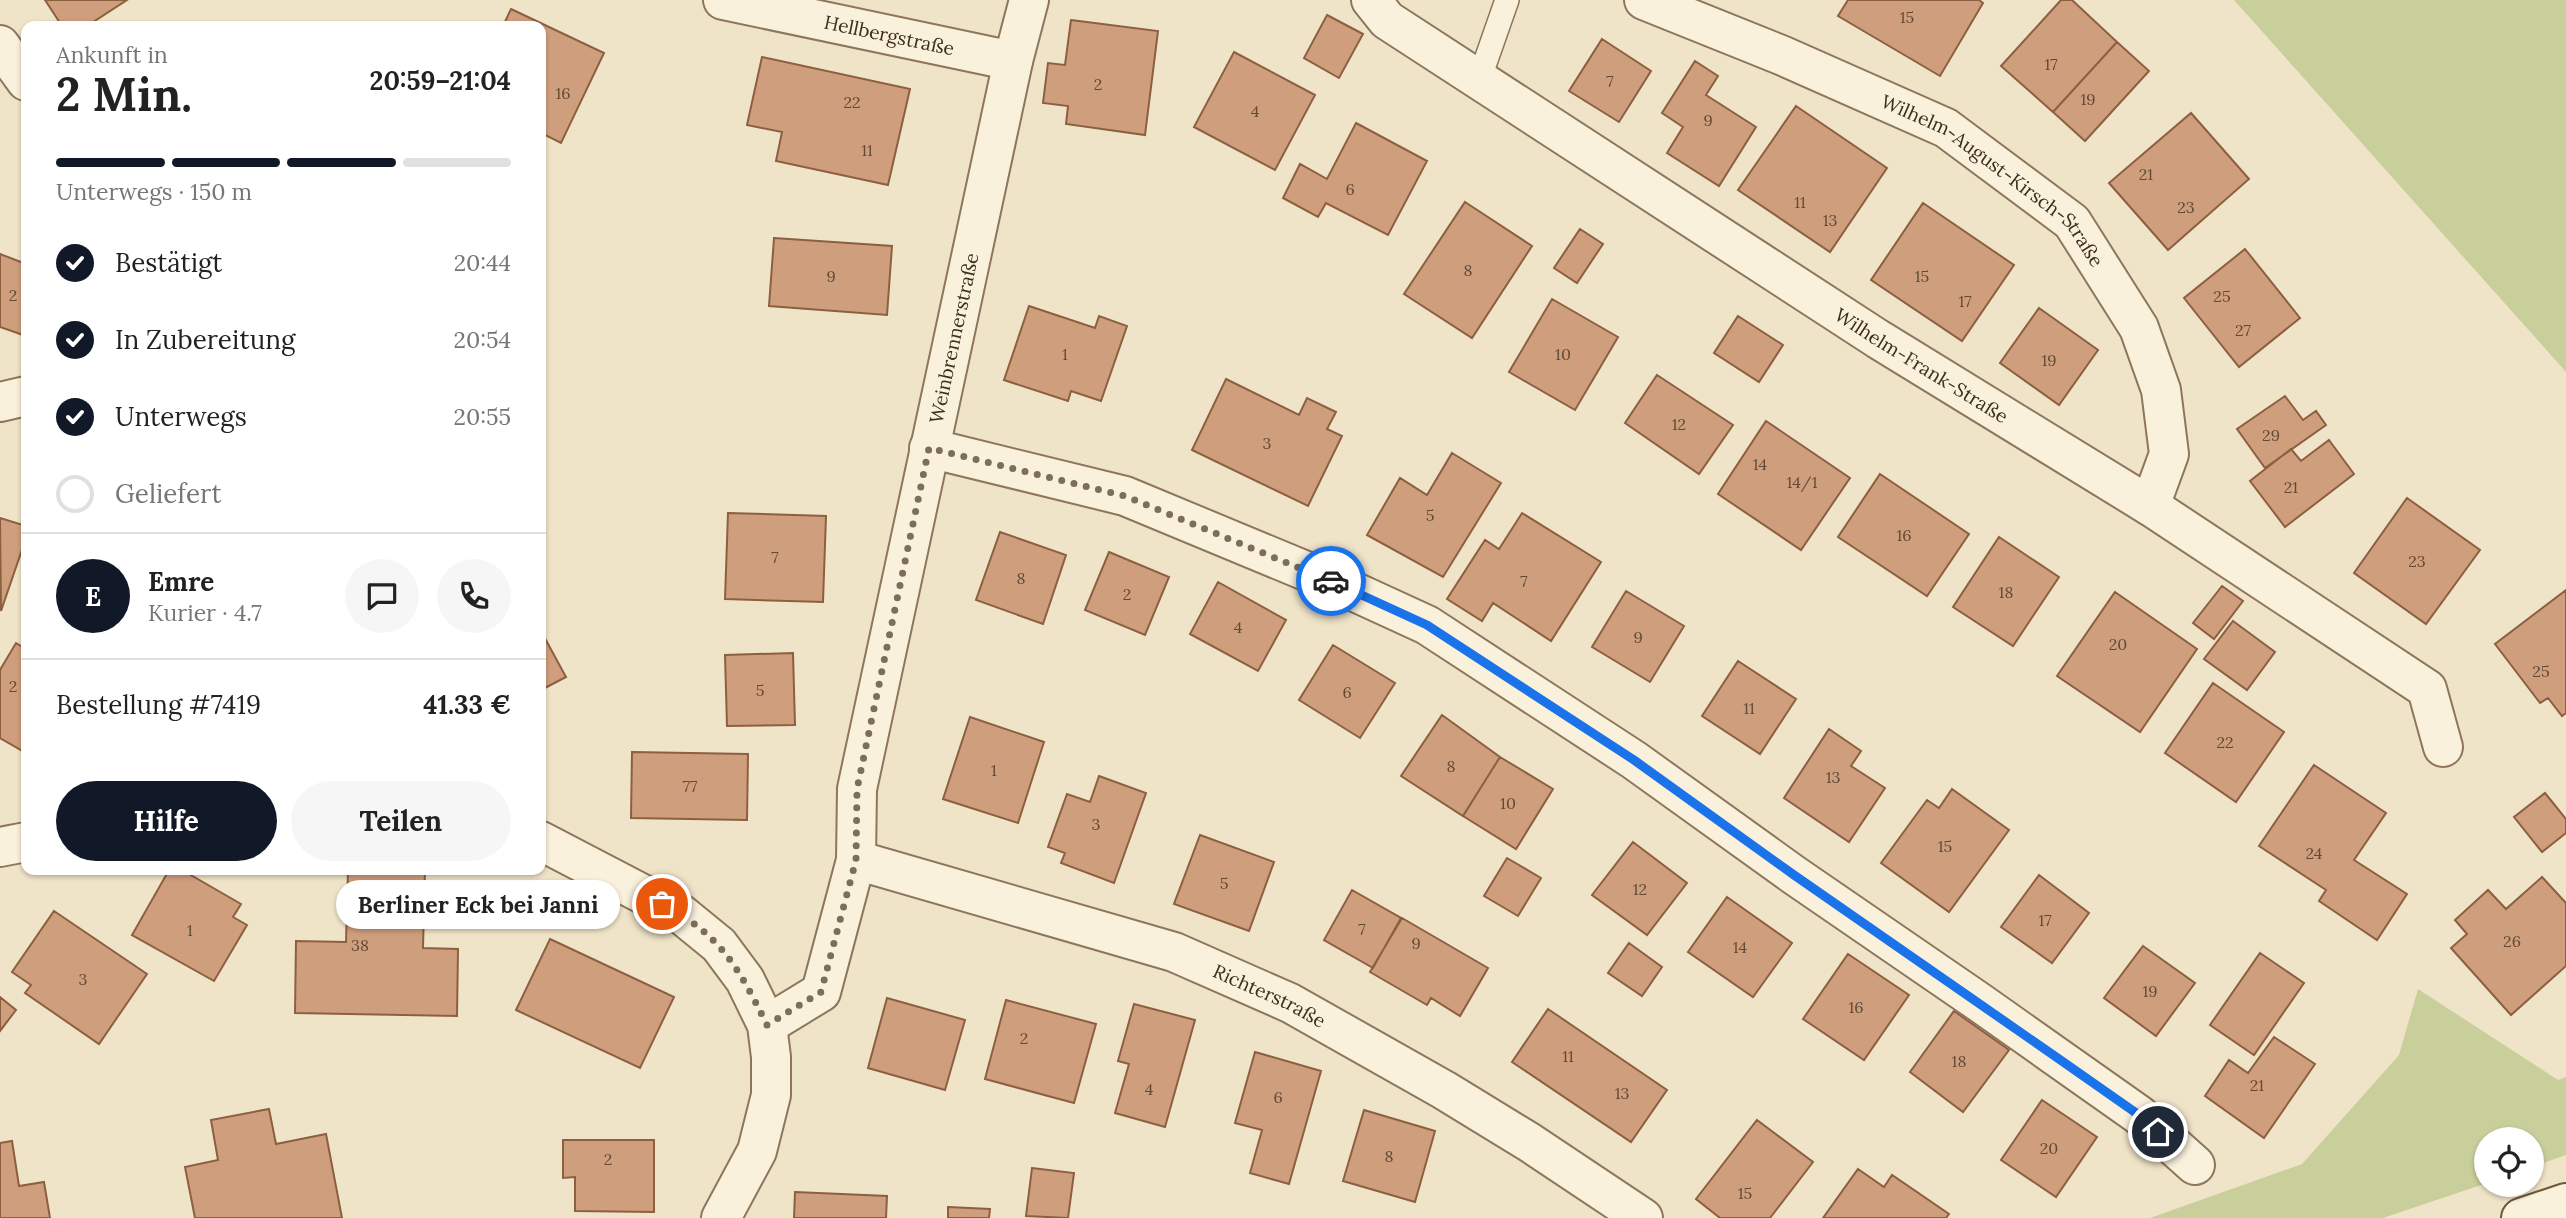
<!DOCTYPE html>
<html lang="de">
<meta charset="utf-8">
<style>
:root{--surface:#fff;--page:#f6f6f6;--text:#222;--muted:#767676;--line:#e0e0e0;--accent:#111827}
body{margin:0;font-family:Lora,serif;background:var(--page);color:var(--text);height:100vh;display:flex;flex-direction:column;font-size:26px;white-space:nowrap}
*{box-sizing:border-box;margin:0}
p{font-size:23px;color:var(--muted)}
.icon{flex:none;width:38px;height:38px;fill:none;stroke:currentColor;stroke-width:2;stroke-linecap:round;stroke-linejoin:round}
.map{position:relative;flex:1;overflow:hidden}
.details{position:absolute;left:21px;top:21px;width:525px;height:854px;display:flex;flex-direction:column;background:var(--surface);border-radius:14px;box-shadow:0 2px 5px #0004}
.details>*{flex:none}
.controls{position:absolute;left:2474px;top:1127px;display:grid;gap:14px}
.controls a{display:grid;place-items:center;width:70px;height:70px;border-radius:50%;background:var(--surface);box-shadow:0 2px 5px #0004;font-size:35px}
.pin{position:absolute;display:grid;place-items:center;width:60px;height:60px;color:#fff;margin:-30px;border:4px solid #fff;border-radius:50%;box-shadow:0 2px 7px #0007}
.courier{position:absolute;display:grid;place-items:center;width:70px;height:70px;margin:-35px;border:5px solid #1a73e8;border-radius:50%;background:#fff;color:#222;box-shadow:0 2px 9px #0007}
.bubble{position:absolute;height:49px;border-radius:24px;background:var(--surface);box-shadow:0 2px 5px #0004;font-size:23px;font-weight:700;line-height:49px;text-align:center}
.headline em{font-style:normal;font-weight:700}
.headline div{display:flex;flex-direction:column-reverse}
.headline{display:flex;align-items:center;justify-content:space-between;height:119px;padding:0 35px}
h1{font-size:46px;font-weight:700;line-height:52px}
.bar{display:grid;grid-template-columns:repeat(4,1fr);gap:10px 7px;align-content:center;height:84px;padding:0 35px}
.bar i{height:9px;border-radius:5px;background:var(--line)}
.bar .selected{background:var(--accent)}
.bar p{grid-column:span 4}
.line{display:flex;align-items:center;gap:18px;padding:0 35px;border-top:2px solid var(--line)}
.line div{flex:1}
.round{display:grid;place-items:center;flex:none;width:74px;height:74px;border-radius:37px;background:var(--page)}
ol{padding:0 35px;list-style:none}
li{display:flex;align-items:center;gap:21px;height:77px}
li p{margin-inline-start:auto}
li .icon{padding:7px;border-radius:50%;background:var(--accent);color:#fff;stroke-width:4}
li:last-child{color:var(--muted)}
li i{width:38px;height:38px;border:4px solid var(--line);border-radius:50%}
.cta{display:flex;gap:14px;margin-top:auto;padding:14px 35px}
.cta a{flex:1;height:80px;border-radius:42px;background:var(--accent);color:#fff;font-size:28px;font-weight:700;line-height:80px;text-align:center}
.cta a+a{background:var(--page);color:var(--text)}
.map>svg:first-child{display:block}
.green{fill:#c9cf9b}
.building{fill:#cf9f7d;stroke:#8d5f41;stroke-width:2}
.lines{fill:none;stroke-linecap:round;stroke-linejoin:round}
.lane-casing{stroke:#8d765c;stroke-width:26}
.street-casing{stroke:#8d765c;stroke-width:42}
.secondary-casing{stroke:#6f573f;stroke-width:42}
.lane{stroke:#faf1dc;stroke-width:23}
.street{stroke:#faf1dc;stroke-width:38}
.secondary{stroke:#faf1dc;stroke-width:38}
.done{stroke:#7c6e5b;stroke-width:7;stroke-dasharray:0 12.6}
.route{stroke:#1a73e8;stroke-width:9}
.labels{text-anchor:middle;dominant-baseline:central;stroke-width:5;stroke-linejoin:round;paint-order:stroke}
.number-label{font-size:16px;fill:#624a37}
.street-label{font-size:19px;fill:#3d2e20;stroke:#f7eed8}
</style>
<div class="map">
<svg width="2566" height="1218" viewBox="0 0 2566 1218">
<rect width="100%" height="100%" fill="#f0e4c8"/>
<!-- green -->
<path class="green" d="M 2234,0 L 2566,0 L 2566,372 Z
M 2418,989 L 2558,1080 L 2566,1077 L 2566,1155 L 2532,1167 L 2532,1139 L 2487,1139 L 2487,1183 L 2383,1218 L 2150,1218 L 2302,1164 L 2399,1055 Z"/>
<!-- building -->
<path class="building" d="M 45,0 L 127,0 L 87,26 L 62,26 Z
M 1848,0 L 1979,0 L 1983,3 L 1940,76 L 1838,16 Z
M 2061,0 L 2072,0 L 2117,42 L 2053,112 L 2001,66 Z
M 511,9 L 604,53 L 561,143 L 541,133 L 541,26 L 503,26 Z
M 1327,15 L 1363,34 L 1339,78 L 1304,58 Z
M 1071,20 L 1158,31 L 1145,135 L 1066,124 L 1068,106 L 1043,103 L 1048,63 L 1065,65 Z
M 1602,39 L 1651,71 L 1619,122 L 1569,91 Z
M 2117,42 L 2149,71 L 2085,141 L 2053,112 Z
M 1234,52 L 1315,95 L 1275,170 L 1194,127 Z
M 762,57 L 910,89 L 888,185 L 776,161 L 782,132 L 747,125 Z
M 1695,61 L 1718,76 L 1706,95 L 1756,127 L 1719,186 L 1667,153 L 1683,127 L 1662,113 Z
M 1796,106 L 1887,168 L 1830,252 L 1738,190 Z
M 2191,113 L 2249,179 L 2168,250 L 2109,183 Z
M 1356,123 L 1427,161 L 1388,235 L 1326,203 L 1318,217 L 1283,198 L 1300,164 L 1327,179 Z
M 1465,202 L 1532,246 L 1472,338 L 1404,294 Z
M 1923,203 L 2014,265 L 1962,341 L 1871,280 Z
M 1580,229 L 1603,244 L 1577,283 L 1554,268 Z
M 774,238 L 892,246 L 887,315 L 769,306 Z
M 2245,249 L 2300,318 L 2239,367 L 2184,298 Z
M 0,254 L 26,264 L 26,336 L 0,327 Z
M 1552,299 L 1618,337 L 1575,410 L 1509,372 Z
M 1029,306 L 1095,328 L 1099,316 L 1127,326 L 1101,401 L 1071,391 L 1068,401 L 1004,380 Z
M 2039,308 L 2098,350 L 2059,405 L 2000,363 Z
M 1738,316 L 1783,345 L 1759,382 L 1714,353 Z
M 1657,375 L 1733,425 L 1699,474 L 1625,423 Z
M 1226,379 L 1299,415 L 1307,398 L 1336,412 L 1327,429 L 1342,436 L 1308,506 L 1192,450 Z
M 2285,396 L 2303,420 L 2316,411 L 2326,425 L 2265,468 L 2237,429 Z
M 1766,421 L 1850,478 L 1801,550 L 1718,494 Z
M 2329,440 L 2354,474 L 2285,527 L 2250,481 L 2291,449 L 2301,461 Z
M 1452,453 L 1501,483 L 1443,577 L 1367,535 L 1400,478 L 1427,495 Z
M 1880,474 L 1969,534 L 1927,596 L 1838,537 Z
M 2407,498 L 2480,550 L 2426,624 L 2354,573 Z
M 728,513 L 826,516 L 823,602 L 725,599 Z
M 1522,513 L 1601,562 L 1551,641 L 1493,603 L 1482,621 L 1447,599 L 1485,540 L 1499,549 Z
M 0,518 L 26,526 L 26,538 L 1,611 Z
M 1000,532 L 1066,555 L 1043,624 L 976,600 Z
M 1999,537 L 2059,577 L 2013,646 L 1953,607 Z
M 1109,552 L 1169,577 L 1145,635 L 1085,610 Z
M 1218,582 L 1286,620 L 1258,671 L 1190,634 Z
M 2222,586 L 2243,601 L 2214,639 L 2193,623 Z
M 2566,590 L 2566,713 L 2562,716 L 2548,698 L 2540,703 L 2495,644 Z
M 1626,591 L 1684,626 L 1650,682 L 1592,647 Z
M 2115,592 L 2197,649 L 2140,732 L 2057,676 Z
M 2233,621 L 2275,652 L 2247,690 L 2204,659 Z
M 541,631 L 566,677 L 541,690 Z
M 16,643 L 26,649 L 26,753 L 0,738 L 0,670 Z
M 1333,645 L 1395,683 L 1360,738 L 1299,700 Z
M 793,653 L 795,725 L 727,726 L 725,655 Z
M 1738,661 L 1796,699 L 1760,754 L 1702,716 Z
M 2213,683 L 2284,732 L 2236,802 L 2165,753 Z
M 1442,715 L 1500,757 L 1463,816 L 1401,776 Z
M 970,717 L 1044,742 L 1018,823 L 943,799 Z
M 1829,729 L 1861,751 L 1851,766 L 1885,788 L 1849,842 L 1784,798 Z
M 632,752 L 748,754 L 747,820 L 631,818 Z
M 1500,757 L 1553,789 L 1516,849 L 1463,816 Z
M 2314,765 L 2386,813 L 2354,860 L 2407,894 L 2377,940 L 2319,901 L 2326,890 L 2259,846 Z
M 1099,776 L 1146,793 L 1114,883 L 1061,863 L 1065,853 L 1048,847 L 1067,794 L 1090,802 Z
M 1952,789 L 2009,830 L 1949,912 L 1881,863 L 1927,800 L 1939,808 Z
M 2545,793 L 2566,819 L 2566,833 L 2542,852 L 2514,817 Z
M 1200,835 L 1274,862 L 1249,931 L 1174,904 Z
M 1633,842 L 1687,883 L 1647,935 L 1592,895 Z
M 1507,858 L 1541,878 L 1518,916 L 1484,896 Z
M 169,870 L 182,870 L 241,904 L 233,917 L 247,925 L 214,981 L 132,935 Z
M 348,870 L 425,870 L 423,948 L 458,949 L 457,1016 L 295,1013 L 296,941 L 346,942 Z
M 2039,875 L 2089,913 L 2052,963 L 2001,927 Z
M 2542,877 L 2566,903 L 2566,966 L 2511,1015 L 2451,948 L 2467,934 L 2455,920 L 2488,890 L 2506,909 Z
M 1352,890 L 1401,918 L 1373,968 L 1324,940 Z
M 1727,897 L 1792,943 L 1753,997 L 1688,952 Z
M 54,911 L 147,974 L 99,1044 L 25,993 L 31,985 L 12,972 Z
M 1402,918 L 1488,968 L 1460,1016 L 1431,998 L 1427,1005 L 1370,972 Z
M 550,939 L 674,997 L 640,1068 L 516,1010 Z
M 1629,943 L 1662,967 L 1642,996 L 1608,973 Z
M 2143,946 L 2195,983 L 2156,1036 L 2104,998 Z
M 2260,953 L 2304,983 L 2254,1055 L 2210,1025 Z
M 1848,954 L 1909,995 L 1864,1060 L 1803,1019 Z
M 0,997 L 16,1010 L 0,1031 Z
M 887,998 L 965,1020 L 945,1090 L 868,1068 Z
M 1006,1000 L 1096,1024 L 1074,1103 L 985,1079 Z
M 1134,1004 L 1195,1020 L 1165,1127 L 1115,1113 L 1129,1064 L 1118,1061 Z
M 1548,1009 L 1667,1090 L 1631,1142 L 1512,1062 Z
M 1954,1011 L 2009,1050 L 1963,1112 L 1910,1072 Z
M 2274,1037 L 2315,1064 L 2264,1138 L 2205,1096 L 2229,1060 L 2248,1073 Z
M 1255,1052 L 1321,1071 L 1289,1184 L 1250,1173 L 1262,1130 L 1235,1123 Z
M 2042,1100 L 2097,1137 L 2056,1197 L 2001,1160 Z
M 269,1109 L 276,1144 L 326,1134 L 342,1218 L 195,1218 L 185,1167 L 218,1160 L 211,1120 Z
M 1364,1110 L 1435,1131 L 1415,1202 L 1343,1181 Z
M 1757,1120 L 1813,1162 L 1770,1218 L 1720,1218 L 1696,1199 Z
M 563,1140 L 654,1140 L 654,1212 L 575,1211 L 575,1177 L 563,1178 Z
M 12,1141 L 19,1186 L 44,1182 L 50,1218 L 0,1218 L 0,1143 Z
M 1032,1168 L 1074,1173 L 1068,1218 L 1026,1216 Z
M 1858,1169 L 1884,1187 L 1892,1175 L 1949,1214 L 1946,1218 L 1823,1218 Z
M 795,1192 L 887,1196 L 886,1218 L 794,1218 Z
M 948,1207 L 990,1209 L 989,1218 L 948,1218 Z"/>
<g class="lines">
<defs>
<path id="lane" d="M 1479,80 L 1507,0"/>
<g id="street">
<path id="s1" d="M 723,0 L 1013,61"/>
<path id="s2" d="M 1371,0 L 1387,20 L 1878,339 L 2150,506 L 2427,689 L 2443,747"/>
<path id="s3" d="M 1644,0 L 1781,55 L 1946,128 L 2072,222 L 2139,328 L 2161,390 L 2169,454 L 2150,506"/>
<path d="M 0,45 L 26,81"/>
<path d="M 0,402 L 26,396"/>
<path d="M 929,448 L 1125,496 L 1342,586 L 1427,625 L 1634,760 L 1794,875 L 1979,1002 L 2139,1115 L 2195,1165"/>
<path d="M 541,841 L 681,914 L 719,945 L 745,980 L 767,1025 L 771,1057 L 771,1095 L 757,1151 L 721,1218"/>
<path d="M 0,847 L 26,842"/>
<path id="s4" d="M 856,860 L 1174,952 L 1290,1003 L 1444,1090 L 1529,1142 L 1643,1218"/>
<path id="s5" d="M 767,1025 L 821,992 L 856,860 L 857,789 L 1013,61 L 1029,0"/>
</g>
<path id="secondary" d="M 2521,1218 L 2566,1203"/>
</defs>
<!-- lane casing -->
<use href="#lane" class="lane-casing"/>
<!-- street casing -->
<use href="#street" class="street-casing"/>
<!-- secondary casing -->
<use href="#secondary" class="secondary-casing"/>
<!-- lane -->
<use href="#lane" class="lane"/>
<!-- street -->
<use href="#street" class="street"/>
<!-- secondary -->
<use href="#secondary" class="secondary"/>
</g>
<g class="lines">
<!-- done -->
<path class="done" d="M 662,904 C 720,934 739,968 767,1025 L 821,992 L 856,860 L 857,789 L 929,448 L 1125,496 L 1331,581"/>
<!-- route -->
<path class="route" d="M 1331,581 L 1427,625 L 1634,760 L 1794,875 L 2059,1059 L 2139,1115 L 2158,1132"/>
</g>
<g class="labels">
<!-- number labels -->
<g class="number-label">
<text x="1907" y="17">15</text>
<text x="2051" y="64">17</text>
<text x="1610" y="81">7</text>
<text x="1098" y="84">2</text>
<text x="563" y="93">16</text>
<text x="2088" y="99">19</text>
<text x="852" y="102">22</text>
<text x="1255" y="111">4</text>
<text x="1708" y="120">9</text>
<text x="867" y="150">11</text>
<text x="2146" y="174">21</text>
<text x="1350" y="189">6</text>
<text x="1800" y="202">11</text>
<text x="2186" y="207">23</text>
<text x="1830" y="220">13</text>
<text x="1468" y="270">8</text>
<text x="831" y="276">9</text>
<text x="1922" y="276">15</text>
<text x="13" y="295">2</text>
<text x="2222" y="296">25</text>
<text x="1965" y="301">17</text>
<text x="2243" y="330">27</text>
<text x="1065" y="354">1</text>
<text x="1563" y="354">10</text>
<text x="2049" y="360">19</text>
<text x="1679" y="424">12</text>
<text x="2271" y="435">29</text>
<text x="1267" y="443">3</text>
<text x="1760" y="464">14</text>
<text x="1802" y="482">14/1</text>
<text x="2291" y="487">21</text>
<text x="1430" y="515">5</text>
<text x="1904" y="535">16</text>
<text x="775" y="557">7</text>
<text x="2417" y="561">23</text>
<text x="1021" y="578">8</text>
<text x="1524" y="581">7</text>
<text x="2006" y="592">18</text>
<text x="1127" y="594">2</text>
<text x="1238" y="627">4</text>
<text x="1638" y="637">9</text>
<text x="2118" y="644">20</text>
<text x="2541" y="671">25</text>
<text x="13" y="686">2</text>
<text x="760" y="690">5</text>
<text x="1347" y="692">6</text>
<text x="1749" y="708">11</text>
<text x="2225" y="742">22</text>
<text x="1451" y="766">8</text>
<text x="994" y="770">1</text>
<text x="1833" y="777">13</text>
<text x="690" y="786">77</text>
<text x="1508" y="803">10</text>
<text x="1096" y="824">3</text>
<text x="1945" y="846">15</text>
<text x="2314" y="853">24</text>
<text x="1224" y="883">5</text>
<text x="1640" y="889">12</text>
<text x="2045" y="920">17</text>
<text x="1362" y="929">7</text>
<text x="190" y="930">1</text>
<text x="2512" y="941">26</text>
<text x="1416" y="943">9</text>
<text x="360" y="945">38</text>
<text x="1740" y="947">14</text>
<text x="83" y="979">3</text>
<text x="2150" y="991">19</text>
<text x="1856" y="1007">16</text>
<text x="1024" y="1038">2</text>
<text x="1568" y="1056">11</text>
<text x="1959" y="1061">18</text>
<text x="2257" y="1085">21</text>
<text x="1149" y="1089">4</text>
<text x="1622" y="1093">13</text>
<text x="1278" y="1097">6</text>
<text x="2049" y="1148">20</text>
<text x="1389" y="1156">8</text>
<text x="608" y="1159">2</text>
<text x="1745" y="1193">15</text>
</g>
<!-- street labels -->
<g class="street-label">
<text stroke="none"><textPath href="#s1" startOffset="170">Hellbergstraße</textPath></text>
<text stroke="none"><textPath href="#s3" startOffset="397">Wilhelm-August-Kirsch-Straße</textPath></text>
<text stroke="none"><textPath href="#s5" startOffset="732">Weinbrennerstraße</textPath></text>
<text stroke="none"><textPath href="#s2" startOffset="662">Wilhelm-Frank-Straße</textPath></text>
<text stroke="none"><textPath href="#s4" startOffset="436">Richterstraße</textPath></text>
</g>
</g>
</svg>
<div class="controls">
<a><svg class="icon" aria-label="locate" viewBox="0 0 24 24"><circle cx="12" cy="12" r="6"/><path d="M12 2v4M12 18v4M2 12h4M18 12h4"/></svg></a>
</div>
<div class="pin" style="left:662px;top:904px;background:#ea580c"><svg class="icon" aria-label="bag" viewBox="0 0 24 24"><path d="M5 8h14l-1 12H6zM9 8a3 3 0 0 1 6 0"/></svg></div>
<div class="pin" style="left:2158px;top:1132px;background:#1f2937"><svg class="icon" aria-label="home" viewBox="0 0 24 24"><path d="M3 11l9-7 9 7M6 9v11h12V9"/></svg></div>
<div class="courier" style="left:1331px;top:581px"><svg class="icon" aria-label="car" viewBox="0 0 24 24"><path d="M5 17H2v-5l4-1 3-4h7l3 4 3 1v5h-3M9 17h6M6 11h13"/><circle cx="7" cy="17" r="2"/><circle cx="17" cy="17" r="2"/></svg></div>
<div class="bubble" style="left:336px;top:880px;width:284px">Berliner Eck bei Janni</div>
<section class="details">
<div class="headline"><div><h1>2 Min.</h1><p>Ankunft in</p></div><em>20:59–21:04</em></div>
<div class="bar"><i class="selected"></i><i class="selected"></i><i class="selected"></i><i></i><p>Unterwegs · 150 m</p></div>
<ol>
<li><svg class="icon" aria-label="check" viewBox="0 0 24 24"><path d="M5 12l5 5 9-10"/></svg>Bestätigt<p>20:44</p></li>
<li><svg class="icon" aria-label="check" viewBox="0 0 24 24"><path d="M5 12l5 5 9-10"/></svg>In Zubereitung<p>20:54</p></li>
<li><svg class="icon" aria-label="check" viewBox="0 0 24 24"><path d="M5 12l5 5 9-10"/></svg>Unterwegs<p>20:55</p></li>
<li><i></i>Geliefert</li>
</ol>
<div class="line" style="height:126px"><b class="round" style="background:var(--accent);color:#fff">E</b><div><b>Emre</b><p>Kurier · 4.7</p></div><a class="round"><svg class="icon" aria-label="chat" viewBox="0 0 24 24"><path d="M4 5h16v11H9l-5 4z"/></svg></a><a class="round"><svg class="icon" aria-label="phone" viewBox="0 0 24 24"><path d="M5 4h4l2 5-3 2q2 4 5 5l2-3 5 2v4C11 20 4 13 5 4z"/></svg></a></div>
<div class="line" style="height:91px"><div>Bestellung #7419</div><b>41.33 €</b></div>
<div class="cta"><a>Hilfe</a><a>Teilen</a></div>
</section>
</div>
